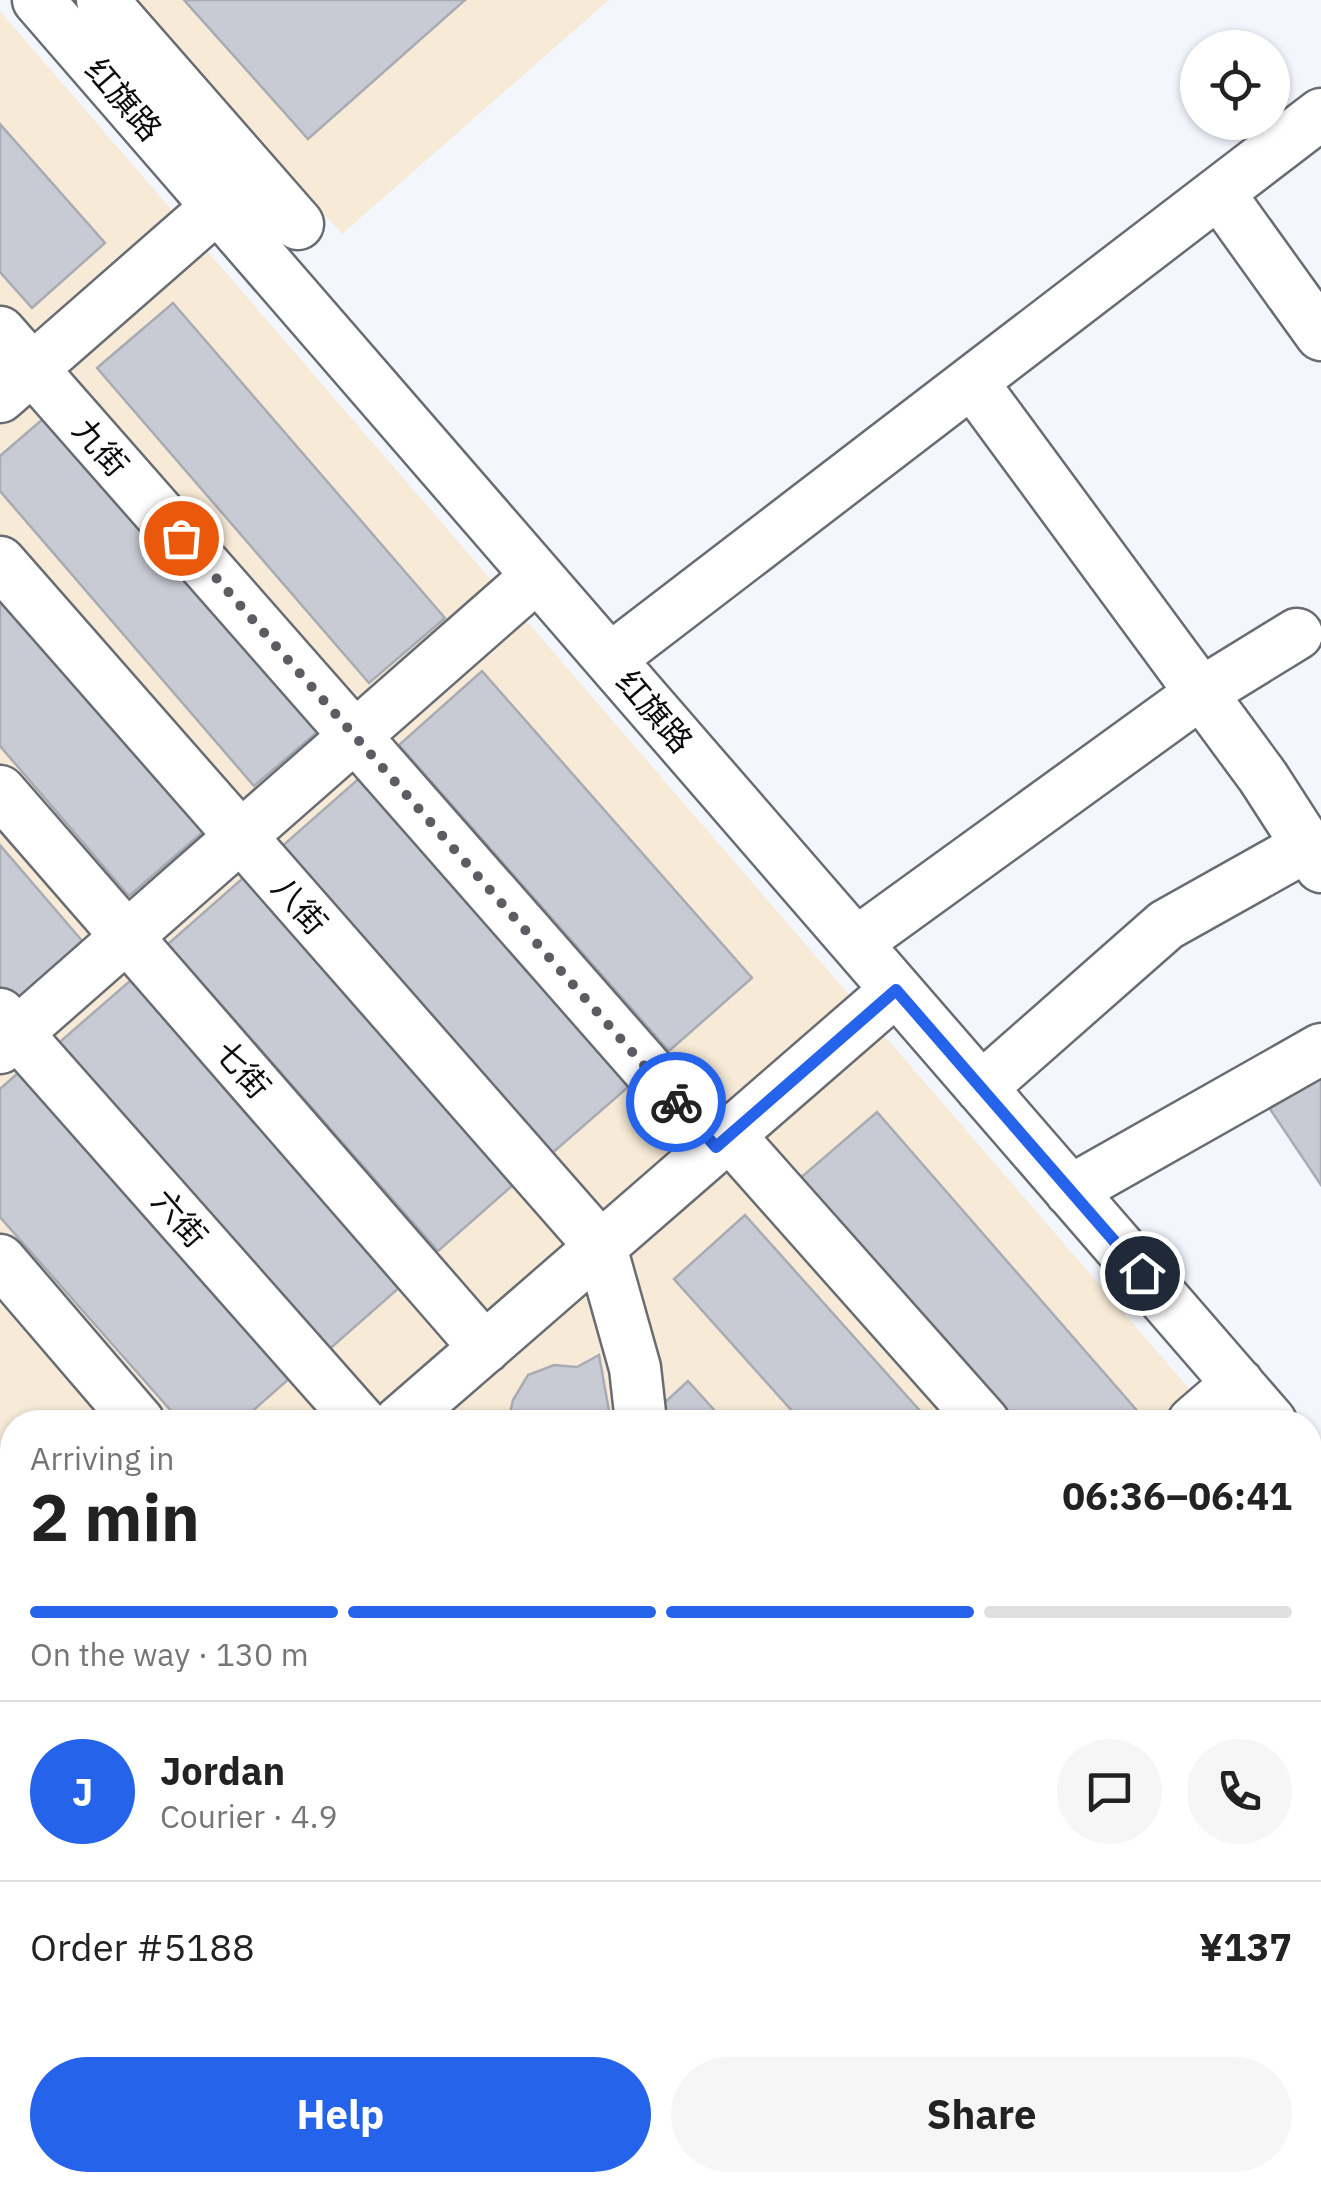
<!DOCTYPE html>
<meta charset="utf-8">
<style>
:root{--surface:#fff;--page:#f6f6f6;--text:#222;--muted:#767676;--line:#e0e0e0;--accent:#2563eb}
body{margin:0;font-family:"IBM Plex Sans","Noto Sans SC",sans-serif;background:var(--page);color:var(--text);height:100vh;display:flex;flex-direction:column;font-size:38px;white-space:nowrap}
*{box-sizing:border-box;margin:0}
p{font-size:32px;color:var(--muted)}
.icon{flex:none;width:55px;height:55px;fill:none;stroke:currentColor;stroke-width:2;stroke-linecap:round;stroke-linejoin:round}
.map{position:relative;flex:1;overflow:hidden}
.sheet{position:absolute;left:0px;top:1410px;width:1322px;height:782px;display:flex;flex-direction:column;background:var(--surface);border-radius:40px 40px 0 0;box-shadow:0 2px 8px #0004}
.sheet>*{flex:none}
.controls{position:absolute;left:1180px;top:30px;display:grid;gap:20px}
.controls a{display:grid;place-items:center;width:110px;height:110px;border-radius:50%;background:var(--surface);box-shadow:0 2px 8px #0004;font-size:50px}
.pin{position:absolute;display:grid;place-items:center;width:85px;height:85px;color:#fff;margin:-42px;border:5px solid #fff;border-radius:50%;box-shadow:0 2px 10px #0007}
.courier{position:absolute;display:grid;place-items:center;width:100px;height:100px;margin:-50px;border:8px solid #2563eb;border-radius:50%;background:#fff;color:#222;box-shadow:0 2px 12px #0007}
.headline em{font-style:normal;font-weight:700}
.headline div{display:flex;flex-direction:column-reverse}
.headline{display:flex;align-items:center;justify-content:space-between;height:170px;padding:0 30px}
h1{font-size:65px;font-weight:700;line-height:75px}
.bar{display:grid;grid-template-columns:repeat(4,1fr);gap:15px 10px;align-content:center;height:120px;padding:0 30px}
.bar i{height:12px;border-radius:8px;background:var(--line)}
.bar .on{background:var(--accent)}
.bar p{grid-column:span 4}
.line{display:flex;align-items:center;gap:25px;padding:0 30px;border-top:2px solid var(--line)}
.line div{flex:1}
.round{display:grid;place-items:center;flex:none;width:105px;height:105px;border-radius:52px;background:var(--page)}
.button{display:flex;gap:20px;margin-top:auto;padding:20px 30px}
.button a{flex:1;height:115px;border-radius:60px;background:var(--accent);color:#fff;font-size:40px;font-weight:700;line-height:115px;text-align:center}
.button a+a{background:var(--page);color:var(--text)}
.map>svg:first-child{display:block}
.commercial{fill:#f7ebd7}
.building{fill:#c8cbd4;stroke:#a8abb4;stroke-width:2.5}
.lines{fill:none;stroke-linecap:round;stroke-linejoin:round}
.minor-casing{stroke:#696c73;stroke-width:55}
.minor{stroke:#fff;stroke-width:50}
.done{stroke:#5c5d62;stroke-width:10;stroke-dasharray:0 18}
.route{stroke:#2563eb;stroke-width:12}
.labels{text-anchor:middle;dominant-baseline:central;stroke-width:9;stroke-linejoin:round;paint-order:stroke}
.street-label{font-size:32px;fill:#0a0b0e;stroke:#fff}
</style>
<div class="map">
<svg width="1321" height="2191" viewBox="0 0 1321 2191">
<rect width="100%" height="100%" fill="#f4f6fe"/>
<!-- commercial -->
<path class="commercial" d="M 131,0 L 609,0 L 342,234 Z
M 0,11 L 1218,1422 L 12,1422 L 12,2180 L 1310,2180 L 1310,1529 L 1321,1542 L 1321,2191 L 0,2191 Z"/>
<!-- building -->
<path class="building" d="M 184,0 L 465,0 L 308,139 Z
M 0,124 L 105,243 L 32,308 L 0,272 Z
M 173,303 L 445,618 L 369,683 L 97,368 Z
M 58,406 L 330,721 L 254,786 L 0,491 L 0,456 Z
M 0,593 L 205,830 L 129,896 L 0,746 Z
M 482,671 L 752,978 L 669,1051 L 399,745 Z
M 363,775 L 634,1082 L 550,1155 L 280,848 Z
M 0,845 L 84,943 L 9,1008 L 0,998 Z
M 251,871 L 521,1178 L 438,1251 L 168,944 Z
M 138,974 L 408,1280 L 325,1353 L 54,1047 Z
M 1321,1062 L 1321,1185 L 1264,1100 Z
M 19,1072 L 290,1378 L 240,1422 L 181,1422 L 0,1217 L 0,1089 Z
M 877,1112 L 1147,1422 L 1010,1422 L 798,1180 Z
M 745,1215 L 930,1422 L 802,1422 L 674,1279 Z
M 599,1355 L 611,1422 L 508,1422 L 513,1400 L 528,1375 L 554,1365 L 577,1367 Z
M 688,1381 L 725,1422 L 666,1422 L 661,1406 Z
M 0,1554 L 12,1568 L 12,1628 L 0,1639 Z
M 1310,1634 L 1321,1647 L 1321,1794 L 1310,1782 Z
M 1321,1936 L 1321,2191 L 1065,2191 L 1056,2180 L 1310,2180 L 1310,1945 Z
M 0,2066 L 12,2080 L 12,2180 L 103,2180 L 113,2191 L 0,2191 Z
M 180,2180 L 284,2180 L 272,2191 L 190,2191 Z
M 374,2180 L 546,2180 L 555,2191 L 362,2191 Z
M 601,2180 L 743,2180 L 753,2191 L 611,2191 Z
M 856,2180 L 885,2180 L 873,2191 L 867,2191 Z"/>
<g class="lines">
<defs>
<path id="minor" d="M 38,0 L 1271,1422
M 102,0 L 298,224
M 1219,193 L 1321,335
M 0,332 L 716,1147
M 972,382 L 1263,777 L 1321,867
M 0,397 L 217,207
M 0,562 L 601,1247 L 635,1368 L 641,1422
M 610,659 L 1321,114
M 0,791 L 485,1348
M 856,943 L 1201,693 L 1297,634
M 0,1014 L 361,1422
M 0,1048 L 537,576
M 981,1088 L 1166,925 L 1307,846
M 729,1135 L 984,1422
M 1070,1191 L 1321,1049
M 0,1260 L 139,1422
M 399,1422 L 896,990
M 1193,1422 L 1238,1383
M 1310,1467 L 1321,1480
M 0,1769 L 12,1759
M 1310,1844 L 1321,1856
M 1310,1902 L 1321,1893
M 0,1910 L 12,1914
M 0,2008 L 12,2022
M 154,2180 L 164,2191
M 583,2180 L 592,2191
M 785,2180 L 795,2191
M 1017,2180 L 1027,2191
M 318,2191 L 331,2180
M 969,2191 L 982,2180"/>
</defs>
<!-- minor casing -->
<use href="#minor" class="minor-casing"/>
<!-- minor -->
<use href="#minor" class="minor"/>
</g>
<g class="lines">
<!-- done -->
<path class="done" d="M 181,538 L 676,1102"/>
<!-- route -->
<path class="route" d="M 676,1102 L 716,1147 L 896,990 L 1142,1273"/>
</g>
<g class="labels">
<!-- street labels -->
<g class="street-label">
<text transform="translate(124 99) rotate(49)">红旗路</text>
<text transform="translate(101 447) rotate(49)">九街</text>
<text transform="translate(655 711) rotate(49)">红旗路</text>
<text transform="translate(300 905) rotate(49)">八街</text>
<text transform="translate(243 1069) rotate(49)">七街</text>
<text transform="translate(180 1218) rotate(49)">六街</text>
</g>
</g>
</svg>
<div class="controls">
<a><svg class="icon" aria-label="locate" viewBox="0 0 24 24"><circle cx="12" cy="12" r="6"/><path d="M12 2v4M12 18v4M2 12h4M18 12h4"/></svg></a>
</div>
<div class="pin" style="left:181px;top:538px;background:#ea580c"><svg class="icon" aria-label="bag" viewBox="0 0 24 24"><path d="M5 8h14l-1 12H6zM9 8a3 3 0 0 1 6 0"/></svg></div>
<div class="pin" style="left:1142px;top:1273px;background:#1f2937"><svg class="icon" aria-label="home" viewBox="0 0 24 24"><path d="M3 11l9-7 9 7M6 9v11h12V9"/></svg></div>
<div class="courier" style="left:676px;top:1102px"><svg class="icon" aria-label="bike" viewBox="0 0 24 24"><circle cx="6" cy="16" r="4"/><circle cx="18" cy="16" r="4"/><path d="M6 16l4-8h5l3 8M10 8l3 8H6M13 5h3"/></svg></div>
<section class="sheet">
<div class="headline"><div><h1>2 min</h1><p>Arriving in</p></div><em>06:36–06:41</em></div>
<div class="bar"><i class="on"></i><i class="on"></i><i class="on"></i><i></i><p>On the way · 130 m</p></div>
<div class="line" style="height:180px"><b class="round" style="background:var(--accent);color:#fff">J</b><div><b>Jordan</b><p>Courier · 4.9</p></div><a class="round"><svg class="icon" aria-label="chat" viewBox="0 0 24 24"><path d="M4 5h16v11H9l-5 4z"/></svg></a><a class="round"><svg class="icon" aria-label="phone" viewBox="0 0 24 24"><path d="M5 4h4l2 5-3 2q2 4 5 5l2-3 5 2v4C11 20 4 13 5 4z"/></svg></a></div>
<div class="line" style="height:130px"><div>Order #5188</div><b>¥137</b></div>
<div class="button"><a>Help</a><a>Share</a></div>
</section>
</div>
